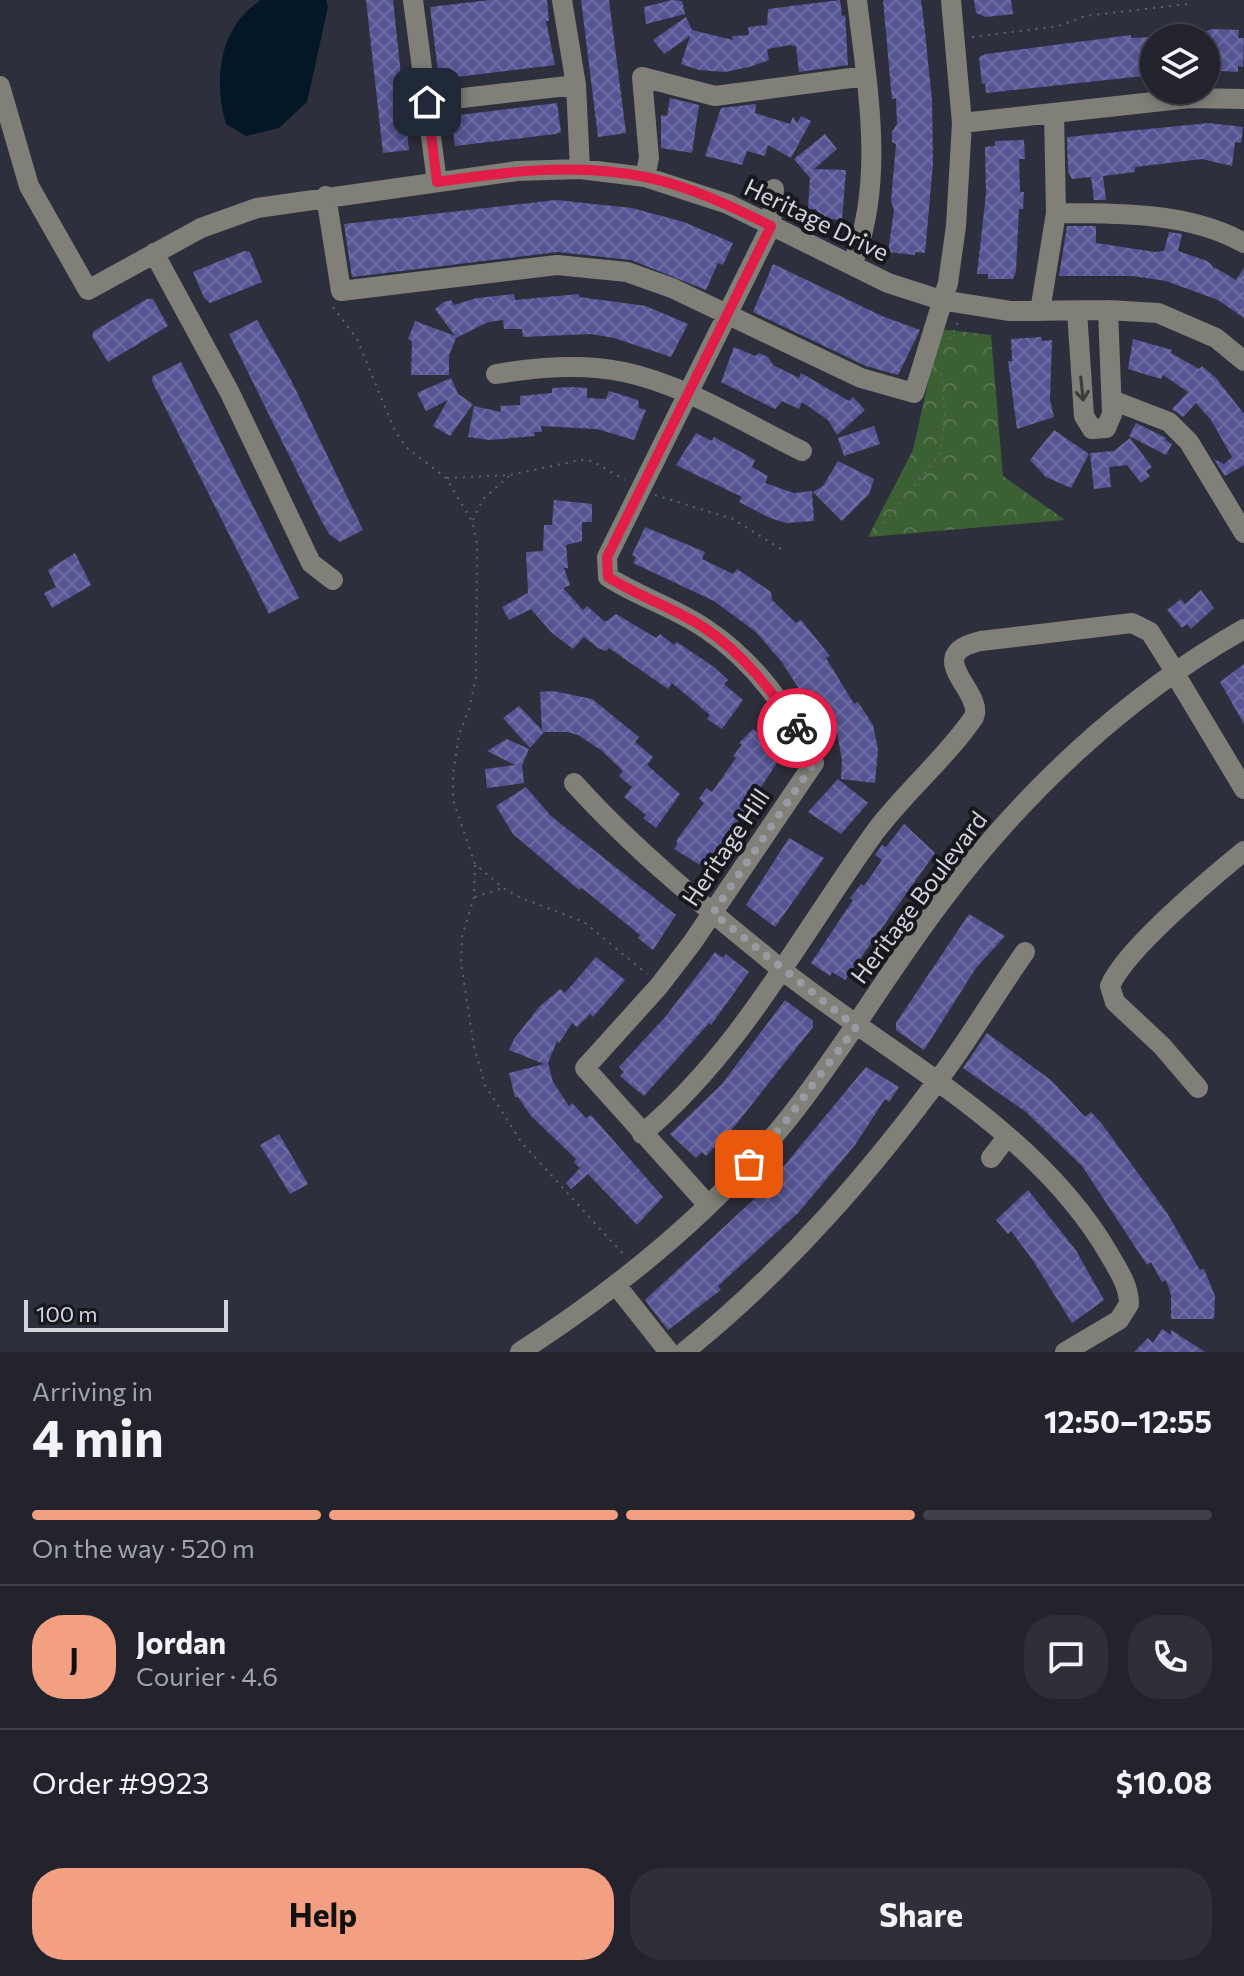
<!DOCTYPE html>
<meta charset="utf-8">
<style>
:root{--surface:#22232d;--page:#2e2f39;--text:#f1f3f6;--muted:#a2a4aa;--line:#3f4049;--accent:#f2a081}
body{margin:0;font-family:Commissioner,sans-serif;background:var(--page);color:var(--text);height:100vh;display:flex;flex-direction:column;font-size:30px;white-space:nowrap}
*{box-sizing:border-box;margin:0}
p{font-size:26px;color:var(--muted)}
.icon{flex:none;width:44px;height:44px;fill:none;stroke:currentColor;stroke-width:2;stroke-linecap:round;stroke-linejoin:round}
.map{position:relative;height:1352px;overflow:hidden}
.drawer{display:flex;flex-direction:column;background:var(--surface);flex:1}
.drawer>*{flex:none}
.buttons{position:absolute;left:1140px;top:24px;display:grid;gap:16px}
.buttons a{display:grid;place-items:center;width:80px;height:80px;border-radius:50%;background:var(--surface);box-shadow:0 4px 12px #0003,0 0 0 2px var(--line);font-size:40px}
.scale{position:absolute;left:24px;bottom:20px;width:204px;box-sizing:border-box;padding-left:8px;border:4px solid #d3d3dc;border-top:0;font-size:22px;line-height:28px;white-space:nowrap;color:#d3d3dc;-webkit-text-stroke:6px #17181d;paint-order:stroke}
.pin{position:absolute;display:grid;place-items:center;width:68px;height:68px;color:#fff;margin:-34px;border-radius:16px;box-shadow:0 4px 12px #0006}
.courier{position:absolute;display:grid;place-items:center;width:80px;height:80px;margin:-40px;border:6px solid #e11d48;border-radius:50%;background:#fff;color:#222;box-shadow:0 2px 10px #0007}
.head em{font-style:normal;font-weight:700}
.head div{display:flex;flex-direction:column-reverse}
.head{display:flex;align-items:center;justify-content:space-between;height:136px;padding:0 32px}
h1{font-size:52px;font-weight:700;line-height:60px}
.bar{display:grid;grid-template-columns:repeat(4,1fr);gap:12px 8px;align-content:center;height:96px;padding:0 32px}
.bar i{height:10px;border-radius:6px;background:var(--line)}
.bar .selected{background:var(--accent)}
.bar p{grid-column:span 4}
.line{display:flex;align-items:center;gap:20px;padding:0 32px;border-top:2px solid var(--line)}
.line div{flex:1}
.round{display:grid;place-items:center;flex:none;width:84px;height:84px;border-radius:32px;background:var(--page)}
.action{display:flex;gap:16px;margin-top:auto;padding:16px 32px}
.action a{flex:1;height:92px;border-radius:32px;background:var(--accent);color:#111;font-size:32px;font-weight:700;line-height:92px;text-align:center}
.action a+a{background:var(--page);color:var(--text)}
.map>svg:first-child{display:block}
.park{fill:url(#park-crowns)}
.water{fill:#031726}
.building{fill:url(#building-cross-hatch)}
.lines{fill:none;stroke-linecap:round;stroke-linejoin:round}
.path{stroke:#61626e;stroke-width:2;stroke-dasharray:2 6;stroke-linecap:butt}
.minor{stroke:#808079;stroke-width:20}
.oneway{stroke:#3c3c3d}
.done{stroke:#999aa4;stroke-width:8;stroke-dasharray:0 14.4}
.route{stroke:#e11d48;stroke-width:10}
.labels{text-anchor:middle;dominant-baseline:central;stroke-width:8;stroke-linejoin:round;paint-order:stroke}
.street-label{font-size:24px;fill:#d3d3dc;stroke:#17181d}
</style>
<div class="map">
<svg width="1244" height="1352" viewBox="0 0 1244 1352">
<defs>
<pattern id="park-crowns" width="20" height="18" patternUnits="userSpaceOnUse" patternTransform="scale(2)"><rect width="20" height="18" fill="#3b6034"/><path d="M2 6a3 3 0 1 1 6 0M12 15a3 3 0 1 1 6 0" fill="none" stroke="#567651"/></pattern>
<pattern id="building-cross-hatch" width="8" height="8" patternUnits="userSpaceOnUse" patternTransform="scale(2)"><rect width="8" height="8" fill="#555595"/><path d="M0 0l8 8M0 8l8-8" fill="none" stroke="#6d6da3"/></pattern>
</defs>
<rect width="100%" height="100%" fill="#2e2f3c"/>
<!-- park -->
<path class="park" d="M 940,329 L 991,335 L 1003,476 L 1065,520 L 868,537 L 913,450 Z"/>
<!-- water -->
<path class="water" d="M 261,0 L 326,0 L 328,7 L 307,102 L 279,128 L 246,136 L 226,124 C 213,79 219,27 261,0 Z"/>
<!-- building -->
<path class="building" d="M 366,0 L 393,0 L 409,150 L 383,153 Z
M 490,0 L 547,0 L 549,21 L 546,21 L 555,65 L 439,79 L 430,7 Z
M 581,0 L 609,0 L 626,133 L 598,137 Z
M 672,0 L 682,1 L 685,14 L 646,24 L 644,7 Z
M 840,0 L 842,16 L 845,15 L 848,65 L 799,72 L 796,46 L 790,45 L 767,49 L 769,60 L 749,67 L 725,72 L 699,70 L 681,64 L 690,36 L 664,54 L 653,40 L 686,17 L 692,30 L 733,40 L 732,36 L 749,35 L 748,27 L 767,25 L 768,9 Z
M 883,0 L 921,0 L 924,23 L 932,100 L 933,164 L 925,253 L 915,252 L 915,255 L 888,252 L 894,210 L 891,201 L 896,144 L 892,142 L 892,132 L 897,124 L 896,98 L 892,99 Z
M 974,0 L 1011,0 L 1013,14 L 986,17 L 976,13 Z
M 1213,29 L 1239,30 L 1238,38 L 1244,38 L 1243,67 L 1238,66 L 1238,72 L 1206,70 L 1206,31 Z
M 1131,35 L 1131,38 L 1154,37 L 1153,75 L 986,93 L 985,83 L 982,84 L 979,57 L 986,54 Z
M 670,98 L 699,105 L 692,153 L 661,148 L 661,115 L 667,116 Z
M 557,103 L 561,132 L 555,134 L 455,146 L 451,116 Z
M 756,104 L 755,113 L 790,124 L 793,117 L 797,123 L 801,116 L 811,121 L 791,158 L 768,145 L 765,156 L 747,151 L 742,165 L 705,156 L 721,108 Z
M 1209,123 L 1243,127 L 1241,143 L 1235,142 L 1232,166 L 1202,159 L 1135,167 L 1135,172 L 1103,176 L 1106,200 L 1094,200 L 1091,177 L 1072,179 L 1068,171 L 1067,137 Z
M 825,134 L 837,149 L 814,169 L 846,170 L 842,220 L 819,218 L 816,209 L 808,209 L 810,178 L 794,159 Z
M 1024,140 L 1025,159 L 1019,159 L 1020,192 L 1024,192 L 1023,209 L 1019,209 L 1016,271 L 1013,279 L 988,279 L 988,274 L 977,274 L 986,194 L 985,147 L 995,146 L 995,141 Z
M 556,200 L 632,208 L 684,222 L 733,243 L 723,265 L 718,263 L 706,290 L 631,260 L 558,252 L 352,277 L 344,224 Z
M 1067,226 L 1096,226 L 1096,243 L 1155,252 L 1164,251 L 1169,232 L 1182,234 L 1178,251 L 1207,261 L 1213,266 L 1213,271 L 1214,267 L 1236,280 L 1244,268 L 1244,318 L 1218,300 L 1166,281 L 1133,276 L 1059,276 Z
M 244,251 L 250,252 L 262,282 L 210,303 L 204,298 L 193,272 Z
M 773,264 L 882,316 L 920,330 L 898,375 L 866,366 L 753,312 Z
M 514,294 L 515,300 L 579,294 L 579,297 L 646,306 L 688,324 L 671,357 L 614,338 L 591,334 L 523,337 L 522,329 L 504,329 L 503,320 L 488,322 L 456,338 L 449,355 L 449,375 L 411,375 L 412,341 L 408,339 L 415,321 L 455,336 L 435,309 L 444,302 L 451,300 L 454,305 L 477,298 Z
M 147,299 L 153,299 L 168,326 L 108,362 L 92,336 L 94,331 Z
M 257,320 L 291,380 L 363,530 L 340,542 L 329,534 L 321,520 L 229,334 Z
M 1041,337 L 1042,341 L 1052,340 L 1050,400 L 1054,417 L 1017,429 L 1008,361 L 1012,361 L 1011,339 Z
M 1133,339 L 1172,350 L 1171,353 L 1199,369 L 1202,366 L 1216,378 L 1244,414 L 1244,465 L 1225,476 L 1214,459 L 1224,464 L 1232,457 L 1211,420 L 1196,403 L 1183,417 L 1172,409 L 1188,392 L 1163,375 L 1161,379 L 1128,369 Z
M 734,347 L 755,356 L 759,353 L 768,357 L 773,365 L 799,378 L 801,373 L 849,401 L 853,397 L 865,410 L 837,435 L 828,420 L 802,402 L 799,409 L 782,401 L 775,409 L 721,382 Z
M 181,362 L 299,598 L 269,614 L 152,381 L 153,376 Z
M 451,378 L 458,394 L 473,404 L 450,436 L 433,426 L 448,400 L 426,411 L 417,393 Z
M 571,387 L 587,388 L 587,398 L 606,399 L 609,391 L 638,400 L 639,408 L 646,410 L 634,440 L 597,429 L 541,426 L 542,432 L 534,432 L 535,436 L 489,440 L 468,437 L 474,406 L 501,412 L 500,406 L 520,405 L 520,396 L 552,393 L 552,388 Z
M 1136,423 L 1166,438 L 1165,440 L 1172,444 L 1166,455 L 1129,436 Z
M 874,426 L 880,444 L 844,456 L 838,438 Z
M 1054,430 L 1089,454 L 1071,488 L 1046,477 L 1030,460 Z
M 696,433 L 712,441 L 714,437 L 755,460 L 752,467 L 768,476 L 765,483 L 794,493 L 812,491 L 814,521 L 786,523 L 770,518 L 739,502 L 742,497 L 676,465 Z
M 1130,438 L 1152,467 L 1146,471 L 1150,476 L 1141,483 L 1127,465 L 1109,467 L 1111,487 L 1094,489 L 1090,453 L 1114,451 Z
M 838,461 L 874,479 L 869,494 L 842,521 L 813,492 L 823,486 Z
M 554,500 L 592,504 L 592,522 L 582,522 L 582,541 L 566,545 L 568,568 L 564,568 L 570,585 L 563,588 L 583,610 L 587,606 L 605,622 L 616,614 L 656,638 L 660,634 L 674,645 L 677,642 L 714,667 L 728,680 L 724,684 L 743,700 L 722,729 L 707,719 L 710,715 L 672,683 L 668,689 L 609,648 L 606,651 L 598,648 L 584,637 L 573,649 L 551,632 L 531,609 L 509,620 L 502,607 L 528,593 L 526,552 L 543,551 L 544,525 L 552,525 Z
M 645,527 L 705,552 L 702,559 L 733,574 L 737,569 L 771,592 L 772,600 L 796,623 L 801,620 L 830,656 L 826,658 L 854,704 L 858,702 L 873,725 L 878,749 L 875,783 L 841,779 L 842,760 L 837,733 L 832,736 L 822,719 L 820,721 L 781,661 L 756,632 L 714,601 L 633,563 L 636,557 L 632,555 Z
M 75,553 L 91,585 L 52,608 L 44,593 L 56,587 L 48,570 Z
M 1201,590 L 1214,608 L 1191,629 L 1187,624 L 1182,628 L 1167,610 L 1181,599 L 1185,604 Z
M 1244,664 L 1244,724 L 1220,682 Z
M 553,691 L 592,699 L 639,737 L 635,742 L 653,757 L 647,765 L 680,794 L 656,828 L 643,818 L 646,815 L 624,797 L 632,787 L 619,776 L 623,771 L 601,750 L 578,735 L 567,732 L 544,732 L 530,748 L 503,718 L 519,706 L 542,730 L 540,692 Z
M 753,729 L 777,748 L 775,752 L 781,757 L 709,865 L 702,861 L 700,865 L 674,849 L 678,843 L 676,841 L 704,803 L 699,799 L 706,788 L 712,792 L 736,758 L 733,756 L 742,745 L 739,743 Z
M 507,739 L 529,749 L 522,765 L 524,783 L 487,788 L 485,769 L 515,765 L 487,751 Z
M 838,779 L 868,803 L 841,834 L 808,812 Z
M 526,787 L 551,816 L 676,915 L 653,950 L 638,938 L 640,935 L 582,888 L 579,890 L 513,834 L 496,806 Z
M 904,824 L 935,853 L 845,980 L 832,972 L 830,976 L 811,963 L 853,900 L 850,898 L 861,884 L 864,886 L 882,860 L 875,855 L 882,845 L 886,847 Z
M 789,838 L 824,858 L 775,927 L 746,905 Z
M 969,914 L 1005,936 L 976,968 L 924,1050 L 896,1030 L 896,1023 Z
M 715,952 L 723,958 L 726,954 L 749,972 L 711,1025 L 709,1023 L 644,1096 L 620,1076 L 624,1072 L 619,1067 L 666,1016 Z
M 596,957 L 625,980 L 593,1017 L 590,1014 L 577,1027 L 572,1023 L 559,1043 L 557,1041 L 548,1063 L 553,1082 L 569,1106 L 572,1103 L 586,1118 L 591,1115 L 663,1197 L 637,1225 L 588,1174 L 571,1189 L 566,1183 L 580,1168 L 574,1162 L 576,1159 L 531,1116 L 518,1097 L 515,1097 L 509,1073 L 544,1064 L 509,1050 L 514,1039 L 539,1007 L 560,989 L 565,993 Z
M 785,1000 L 813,1021 L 813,1027 L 734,1127 L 706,1156 L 702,1152 L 696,1158 L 670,1134 L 722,1084 Z
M 987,1033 L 1052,1081 L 1085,1117 L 1091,1112 L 1102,1124 L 1167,1213 L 1200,1270 L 1204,1269 L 1215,1296 L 1214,1319 L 1171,1319 L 1171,1294 L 1166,1280 L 1162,1282 L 1151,1262 L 1147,1265 L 1082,1166 L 1026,1112 L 963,1068 Z
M 866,1067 L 899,1087 L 889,1102 L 885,1099 L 855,1145 L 798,1213 L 718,1286 L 721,1290 L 668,1330 L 645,1300 L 764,1190 Z
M 279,1134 L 308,1184 L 290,1194 L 260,1145 Z
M 1028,1190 L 1075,1249 L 1104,1300 L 1072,1323 L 1032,1259 L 1011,1231 L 1008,1234 L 996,1220 Z
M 1162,1329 L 1171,1335 L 1171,1330 L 1205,1352 L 1134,1352 L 1148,1338 L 1153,1343 Z"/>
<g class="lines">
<!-- path -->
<path class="path" d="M 972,37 L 1059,26 L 1085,16 L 1188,4 L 1188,0
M 333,307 L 357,339 L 394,429 L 406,447 L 446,478 L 472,521 L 477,544 L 476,678 L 469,709 L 459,735 L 453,774 L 453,800 L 475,864 L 503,888 L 519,897 L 584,922 L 647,974
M 950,339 L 959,320
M 447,478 L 510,475 L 580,460 L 592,461 L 625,480
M 655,495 L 733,519 L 786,552
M 473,520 L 483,499 L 509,476
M 884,523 L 940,454 L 945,417 L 941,367
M 475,865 L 474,897 L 462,937 L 461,963 L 474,1047 L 485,1085 L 522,1143 L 623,1254
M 475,897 L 503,888"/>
<!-- minor -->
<path class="minor" d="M 413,0 L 437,182
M 562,0 L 576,85 L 580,169
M 0,86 L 29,186 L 88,290 L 201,228 L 257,208 L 517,171 L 580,169 L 645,177 L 728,204 L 888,283 L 941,300 L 1010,311 L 1108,310 L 1158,313 L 1216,338 L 1244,361
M 427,102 L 576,85
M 1054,113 L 1056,213 C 1117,213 1190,212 1244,243
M 962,123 L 1190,98 L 1244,99
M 645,177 L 649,158 L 642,77 L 715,96 L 866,76
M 326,196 L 341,291 L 557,265 L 627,272 L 672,288 L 861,378 L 914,393 L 948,283 L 956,226 L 962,123 L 951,0
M 154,253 L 230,393 L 311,563 L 333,580
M 852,265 C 886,182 867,86 857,0
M 1040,311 L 1056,213
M 1077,311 L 1084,416 L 1092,429 L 1106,428 L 1112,414 L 1108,310
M 496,374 C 537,367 582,363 624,372 C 686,385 746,424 802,451
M 1112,400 L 1169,422 L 1189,442 L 1244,533
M 1175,674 L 1244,789
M 574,783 C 637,853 712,913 786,973 C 897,1060 1036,1129 1109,1254 C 1118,1270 1129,1285 1129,1304 L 1119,1320 L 1065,1352
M 1198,1088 L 1162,1046 L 1115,1002 L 1110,986 C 1125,950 1211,878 1244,851
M 642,1134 C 741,1051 800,936 875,832 C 905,792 946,758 974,717 C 985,692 919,655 981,641 L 1132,623 L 1150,632 L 1176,673
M 991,1158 L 1007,1137
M 708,1205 L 585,1068 L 659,986 L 692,943 L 814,763 C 791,711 754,661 706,629 C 676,608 639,597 608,577 L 607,557 L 771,226 L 774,189
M 616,1285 L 669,1352
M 520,1352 C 619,1288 714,1211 788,1119 C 843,1050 887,973 941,902 C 1022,794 1125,696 1244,629
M 684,1352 C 786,1270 870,1173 947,1068 C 974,1031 998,990 1025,952"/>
</g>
<!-- one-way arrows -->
<defs><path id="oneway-shaft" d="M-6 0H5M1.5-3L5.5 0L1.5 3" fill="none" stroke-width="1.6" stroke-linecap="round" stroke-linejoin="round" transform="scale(2)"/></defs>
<use class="oneway" href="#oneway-shaft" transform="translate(1082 389) rotate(84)"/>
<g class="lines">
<!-- done -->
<path class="done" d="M 749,1164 L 786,1121 L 856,1027 L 713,913 L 814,763 L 797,728"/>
<!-- route -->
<path class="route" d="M 427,102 L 437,182 C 505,172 576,162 645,177 C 689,186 731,206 771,226 L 607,557 L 608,577 C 639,597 675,608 706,629 C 743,654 772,691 797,728"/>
</g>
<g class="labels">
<!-- street labels -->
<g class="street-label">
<text transform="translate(817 219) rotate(26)">Heritage Drive</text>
<text transform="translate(725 847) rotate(-56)">Heritage Hill</text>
<text transform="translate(918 897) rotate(-53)">Heritage Boulevard</text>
</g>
</g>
</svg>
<div class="buttons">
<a><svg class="icon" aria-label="layers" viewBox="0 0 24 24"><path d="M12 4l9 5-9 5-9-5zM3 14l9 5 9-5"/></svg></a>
</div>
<div class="scale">100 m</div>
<div class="pin" style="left:749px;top:1164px;background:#ea580c"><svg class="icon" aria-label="bag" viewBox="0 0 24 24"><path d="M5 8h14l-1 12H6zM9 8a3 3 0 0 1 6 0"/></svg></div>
<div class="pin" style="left:427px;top:102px;background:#1f2937"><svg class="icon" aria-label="home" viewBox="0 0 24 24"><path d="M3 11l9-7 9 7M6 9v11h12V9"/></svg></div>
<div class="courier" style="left:797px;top:728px"><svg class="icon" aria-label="bike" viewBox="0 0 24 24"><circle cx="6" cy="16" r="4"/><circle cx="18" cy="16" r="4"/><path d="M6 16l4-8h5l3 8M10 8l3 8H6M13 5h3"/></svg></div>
</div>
<section class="drawer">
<div class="head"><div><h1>4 min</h1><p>Arriving in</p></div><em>12:50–12:55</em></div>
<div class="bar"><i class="selected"></i><i class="selected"></i><i class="selected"></i><i></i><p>On the way · 520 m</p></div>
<div class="line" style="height:144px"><b class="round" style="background:var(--accent);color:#111">J</b><div><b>Jordan</b><p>Courier · 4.6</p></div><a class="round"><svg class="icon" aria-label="chat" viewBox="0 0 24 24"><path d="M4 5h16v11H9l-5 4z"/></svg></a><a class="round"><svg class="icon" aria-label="phone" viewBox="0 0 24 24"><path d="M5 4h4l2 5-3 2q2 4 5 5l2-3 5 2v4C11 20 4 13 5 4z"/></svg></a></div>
<div class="line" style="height:104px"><div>Order #9923</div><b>$10.08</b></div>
<div class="action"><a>Help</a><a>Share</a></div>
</section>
